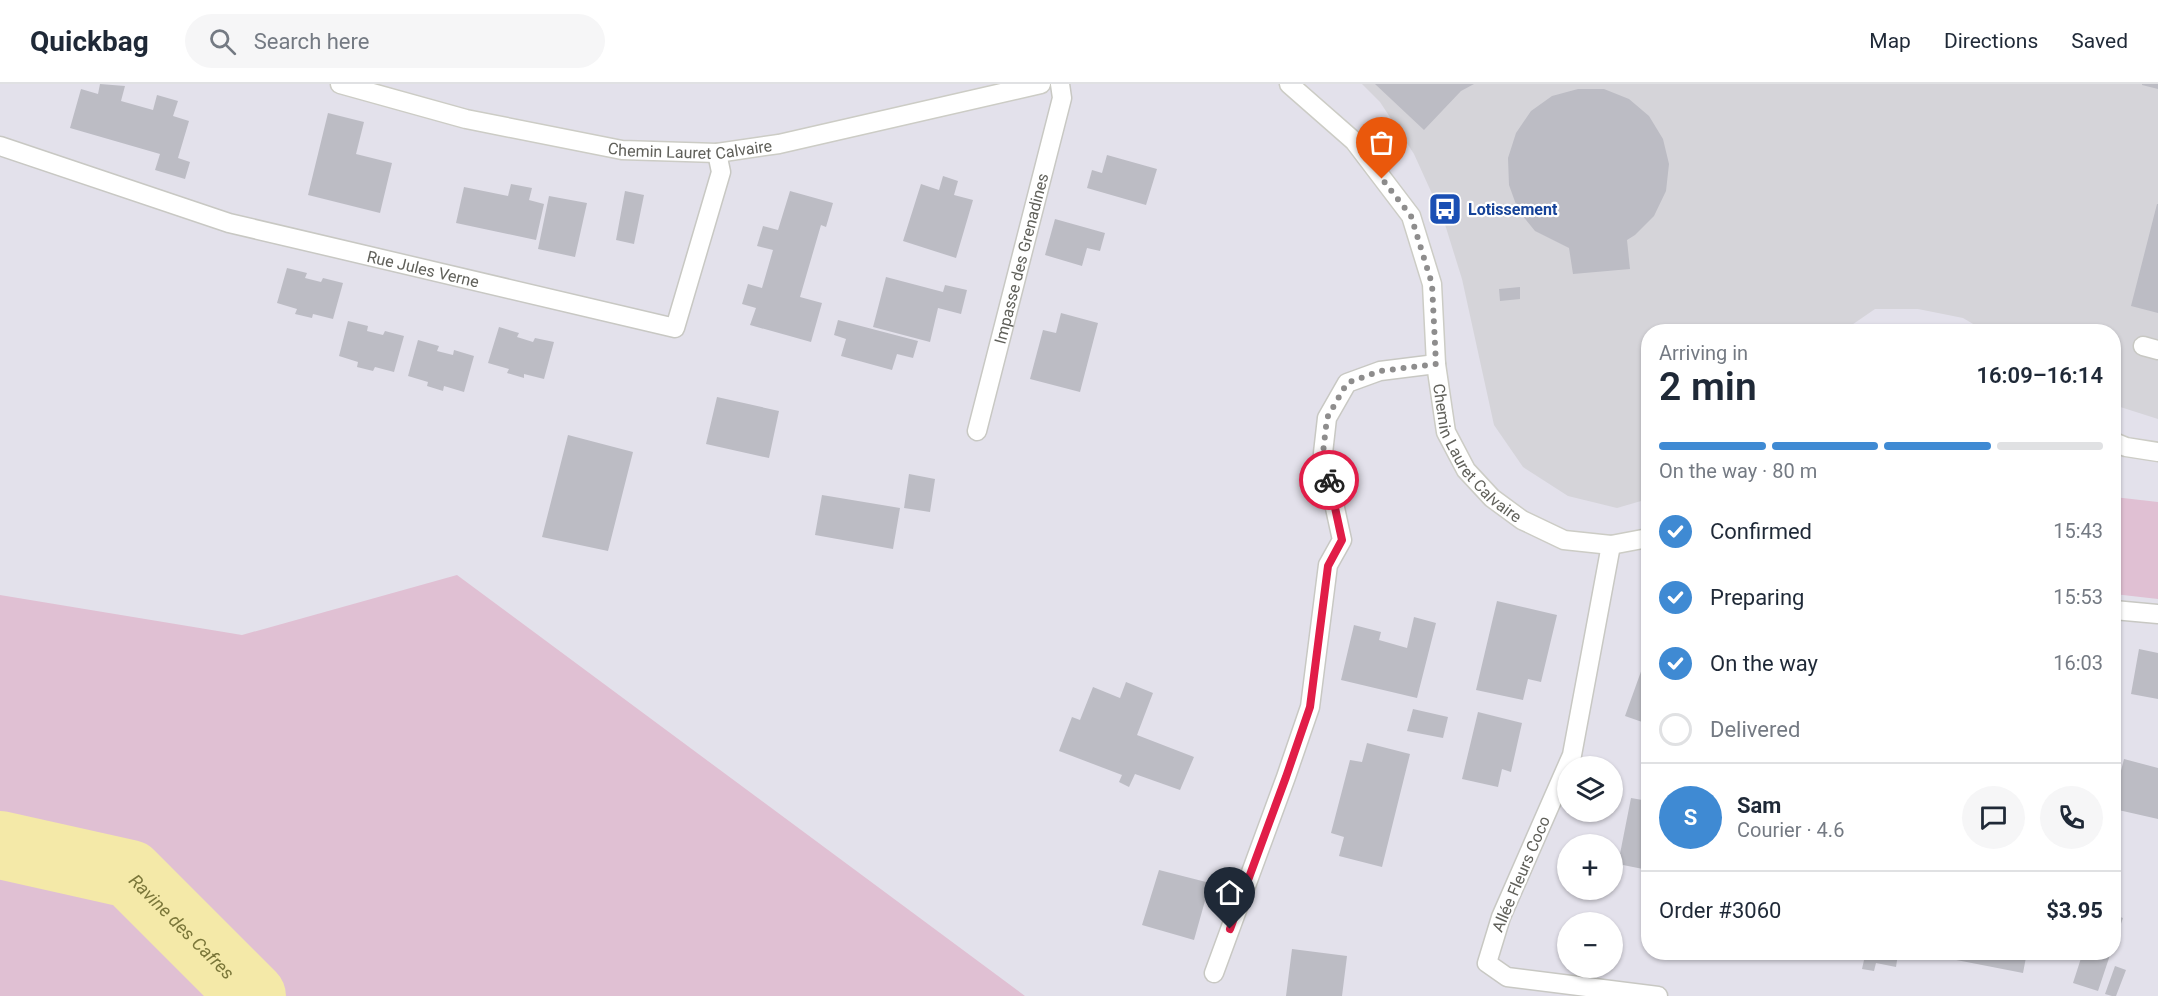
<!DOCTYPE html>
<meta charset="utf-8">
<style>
:root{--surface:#fff;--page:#f6f6f7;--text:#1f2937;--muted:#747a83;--line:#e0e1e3;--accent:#3f8ad3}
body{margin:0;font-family:Roboto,sans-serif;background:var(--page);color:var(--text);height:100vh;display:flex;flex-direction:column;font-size:22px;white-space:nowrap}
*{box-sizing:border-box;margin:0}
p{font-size:20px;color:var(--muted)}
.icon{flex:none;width:33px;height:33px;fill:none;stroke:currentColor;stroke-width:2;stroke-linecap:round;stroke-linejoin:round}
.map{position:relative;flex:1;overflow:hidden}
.sheet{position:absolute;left:1641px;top:240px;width:480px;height:636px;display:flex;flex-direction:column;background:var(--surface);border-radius:24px;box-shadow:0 2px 4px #0004}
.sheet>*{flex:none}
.buttons{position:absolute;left:1557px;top:672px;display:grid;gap:12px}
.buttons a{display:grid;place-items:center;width:66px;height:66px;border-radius:50%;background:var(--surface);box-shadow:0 2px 4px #0004;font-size:30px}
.pin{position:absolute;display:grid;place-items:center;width:51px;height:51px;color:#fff;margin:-62px -26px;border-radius:50% 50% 50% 0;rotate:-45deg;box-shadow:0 0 6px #0007}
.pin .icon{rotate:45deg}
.courier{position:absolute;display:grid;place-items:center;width:60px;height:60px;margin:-30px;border:4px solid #e11d48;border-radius:50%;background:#fff;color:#222;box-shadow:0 2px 8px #0007}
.summary em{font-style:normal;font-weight:600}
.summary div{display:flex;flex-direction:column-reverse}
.summary{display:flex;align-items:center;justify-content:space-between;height:102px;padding:0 18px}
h1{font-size:39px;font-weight:600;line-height:45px}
.bar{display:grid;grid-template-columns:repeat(4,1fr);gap:9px 6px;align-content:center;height:72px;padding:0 18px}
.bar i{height:8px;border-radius:4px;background:var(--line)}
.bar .active{background:var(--accent)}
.bar p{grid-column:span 4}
.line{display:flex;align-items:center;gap:15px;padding:0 18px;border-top:2px solid var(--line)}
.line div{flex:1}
.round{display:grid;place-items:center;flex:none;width:63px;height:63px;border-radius:32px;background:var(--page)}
ol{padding:0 18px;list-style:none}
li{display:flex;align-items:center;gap:18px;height:66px}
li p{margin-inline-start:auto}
li .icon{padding:6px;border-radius:50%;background:var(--accent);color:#fff;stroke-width:4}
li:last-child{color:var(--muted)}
li i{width:33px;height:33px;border:3px solid var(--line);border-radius:50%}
header{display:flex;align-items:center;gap:36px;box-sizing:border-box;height:84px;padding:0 30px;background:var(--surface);border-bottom:2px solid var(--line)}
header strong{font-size:28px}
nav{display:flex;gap:33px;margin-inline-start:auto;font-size:21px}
.search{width:420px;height:54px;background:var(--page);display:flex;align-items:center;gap:15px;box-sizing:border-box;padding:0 21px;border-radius:33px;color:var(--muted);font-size:22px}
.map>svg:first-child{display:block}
.industrial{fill:#d5d4d9}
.green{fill:#e0c0d3}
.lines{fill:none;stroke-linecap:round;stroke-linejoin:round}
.river{stroke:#f4e9a8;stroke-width:68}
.building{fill:#bcbcc4}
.lane-casing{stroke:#c8c8c3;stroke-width:21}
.street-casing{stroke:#c8c8c3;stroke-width:21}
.secondary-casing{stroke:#ccccc5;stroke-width:21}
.lane{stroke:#fff;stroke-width:18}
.street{stroke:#fff;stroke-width:18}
.secondary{stroke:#fff;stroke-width:18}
.done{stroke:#8e8d8d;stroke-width:6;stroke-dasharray:0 10.8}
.route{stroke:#e11d48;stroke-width:8}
.labels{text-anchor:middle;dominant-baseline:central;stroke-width:4.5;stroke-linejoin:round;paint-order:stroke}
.street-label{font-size:16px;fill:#60605a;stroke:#fff}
.transit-label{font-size:16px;font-weight:bold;fill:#164399;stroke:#fff;text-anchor:start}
.water-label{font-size:18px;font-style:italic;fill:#7a7639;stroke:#fff}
</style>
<header>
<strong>Quickbag</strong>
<div class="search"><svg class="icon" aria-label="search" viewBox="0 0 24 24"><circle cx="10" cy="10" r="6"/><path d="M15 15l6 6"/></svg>Search here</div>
<nav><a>Map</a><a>Directions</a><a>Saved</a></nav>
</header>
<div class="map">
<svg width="2158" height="912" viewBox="0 0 2158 912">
<rect width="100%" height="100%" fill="#e3e1eb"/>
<!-- industrial -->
<path class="industrial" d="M 1362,0 L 2158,0 L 2158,335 L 2114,321 L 2114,248 L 1985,247 L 1963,234 L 1918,225 L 1875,225 L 1843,247 L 1648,248 L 1648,415 L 1617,424 L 1568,412 L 1523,383 L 1494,341 L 1462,195 L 1443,134 L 1414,70 L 1380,18 Z"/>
<!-- green -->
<path class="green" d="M 2114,413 L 2158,418 L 2158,515 L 2114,510 Z
M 457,491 L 1025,912 L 0,912 L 0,511 L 242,551 Z"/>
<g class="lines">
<!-- river -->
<path class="river" id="s1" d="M 0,761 L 130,790 L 252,912"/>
</g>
<!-- building -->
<path class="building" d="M 100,0 L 125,2 L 121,17 L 153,26 L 157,11 L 178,17 L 173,32 L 189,37 L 178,74 L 190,78 L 185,95 L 155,86 L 160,70 L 70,44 L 81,5 L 98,10 Z
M 1375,0 L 1474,0 L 1461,7 L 1424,46 Z
M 2142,0 L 2158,0 L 2158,5 L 2142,1 Z
M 1578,5 L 1604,5 L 1629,15 L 1649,32 L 1663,55 L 1669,80 L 1666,107 L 1654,132 L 1635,151 L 1627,156 L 1630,185 L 1573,190 L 1569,164 L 1535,147 L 1518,126 L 1509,101 L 1508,74 L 1516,49 L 1531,27 L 1552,12 Z
M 328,29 L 364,38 L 356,70 L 392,79 L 380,129 L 308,111 Z
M 1107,71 L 1157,85 L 1146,121 L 1087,104 L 1092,86 L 1102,89 Z
M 943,92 L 958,97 L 954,111 L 973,116 L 956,174 L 903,157 L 921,100 L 939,106 Z
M 511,100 L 532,104 L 529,116 L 544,120 L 536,156 L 456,139 L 464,103 L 508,112 Z
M 625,107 L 644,111 L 634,160 L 616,156 Z
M 790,107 L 833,119 L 826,143 L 821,141 L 800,213 L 822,219 L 811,258 L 750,241 L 756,224 L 742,220 L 748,200 L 762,204 L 773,166 L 757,162 L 763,142 L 778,146 Z
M 549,112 L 587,119 L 575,173 L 538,165 Z
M 2157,120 L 2158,120 L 2158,229 L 2131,222 Z
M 1055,135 L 1105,149 L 1100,167 L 1087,164 L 1082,182 L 1045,171 Z
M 287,184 L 307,189 L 305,194 L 321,198 L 323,194 L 343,199 L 333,235 L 313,230 L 312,234 L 295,230 L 297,225 L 277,219 Z
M 886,193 L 943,208 L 945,201 L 967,206 L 961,230 L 938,224 L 930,258 L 873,243 Z
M 1520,203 L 1520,215 L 1500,217 L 1499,205 Z
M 1061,229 L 1098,239 L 1080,308 L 1030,295 L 1043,246 L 1056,249 Z
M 838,236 L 918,257 L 913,274 L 897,270 L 892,286 L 841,272 L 846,255 L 834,251 Z
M 348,237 L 368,242 L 367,247 L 383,251 L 385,247 L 404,252 L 394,288 L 375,283 L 373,287 L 357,283 L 358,278 L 339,272 Z
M 499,243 L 519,249 L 517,253 L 533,258 L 535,254 L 554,258 L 544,295 L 524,290 L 524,294 L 507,289 L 509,285 L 488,279 Z
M 418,256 L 439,262 L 437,267 L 453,271 L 454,266 L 474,272 L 464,308 L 444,302 L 443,307 L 427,302 L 428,298 L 408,292 Z
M 717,313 L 779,327 L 769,374 L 706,360 Z
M 568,351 L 633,368 L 608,467 L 542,453 Z
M 909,390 L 935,395 L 930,428 L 904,424 Z
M 822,411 L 900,424 L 893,465 L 815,451 Z
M 1497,517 L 1557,531 L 1541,598 L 1528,595 L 1523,616 L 1476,606 Z
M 1414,533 L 1436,539 L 1417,614 L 1341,596 L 1354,541 L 1381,548 L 1379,556 L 1407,564 Z
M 2139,565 L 2158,569 L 2158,615 L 2131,610 Z
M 1648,568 L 1648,629 L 1645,639 L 1625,632 Z
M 1126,598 L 1153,609 L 1137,651 L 1194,673 L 1180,706 L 1135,690 L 1129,703 L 1119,698 L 1122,691 L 1059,667 L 1072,633 L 1080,636 L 1093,603 L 1120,614 Z
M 1413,625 L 1448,633 L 1443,654 L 1407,647 Z
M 1478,628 L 1522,639 L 1511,688 L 1502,685 L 1498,703 L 1462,695 Z
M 1367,659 L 1410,670 L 1382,783 L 1339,772 L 1344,753 L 1331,749 L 1350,676 L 1362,678 Z
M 2124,675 L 2158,684 L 2158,735 L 2114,725 L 2114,714 Z
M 1631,714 L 1648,717 L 1648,786 L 1618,780 Z
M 1159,786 L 1210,799 L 1194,856 L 1142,841 Z
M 2114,831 L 2123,834 L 2114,860 Z
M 1292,865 L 1347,872 L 1342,912 L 1286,912 Z
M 1852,868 L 1929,868 L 1928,876 L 1898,870 L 1896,883 L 1876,879 L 1874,887 L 1862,885 L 1864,876 L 1851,874 Z
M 1941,868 L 2027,868 L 2023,889 L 1941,873 Z
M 2083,868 L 2111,868 L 2098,907 L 2073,899 Z
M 2115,882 L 2126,886 L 2116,912 L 2112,912 L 2105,910 Z"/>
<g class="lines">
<defs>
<path id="lane" d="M 2143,262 L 2158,266
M 1611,461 L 1572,671 L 1501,833 L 1487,879 L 1507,893 L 1658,912
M 1214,889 L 1286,693 L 1310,623 L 1328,481 L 1342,456 L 1323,369 L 1327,334 L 1347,299 L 1380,287 L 1436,280"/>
<g id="street">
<path id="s2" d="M 0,62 L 229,139 L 675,244 L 721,88 L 717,69"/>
<path id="s3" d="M 977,347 L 1062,14 L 1060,0"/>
<path d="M 2114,526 L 2158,530"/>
</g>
<g id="secondary">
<path id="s4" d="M 340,0 L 466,35 L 622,66 L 717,69 L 779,60 L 1041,0"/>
<path id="s5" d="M 1289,0 L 1354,57 L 1411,132 L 1432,200 L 1436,280 L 1446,348 L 1466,386 L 1492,414 L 1522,436 L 1564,456 L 1611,461 L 1648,454"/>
<path d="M 2114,358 L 2126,363 L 2158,368"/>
</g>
</defs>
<!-- lane casing -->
<use href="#lane" class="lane-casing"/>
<!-- street casing -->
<use href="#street" class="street-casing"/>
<!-- secondary casing -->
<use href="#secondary" class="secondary-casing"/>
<!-- lane -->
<use href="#lane" class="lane"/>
<!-- street -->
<use href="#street" class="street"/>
<!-- secondary -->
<use href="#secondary" class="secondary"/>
</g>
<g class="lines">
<!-- done -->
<path class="done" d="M 1329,396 L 1323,369 L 1327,334 L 1347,299 L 1380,287 L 1436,280 L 1432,200 L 1411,132 L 1382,95"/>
<!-- route -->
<path class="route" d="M 1230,845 L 1286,693 L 1310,623 L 1328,482 L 1342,456 L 1329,396"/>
</g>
<!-- icons -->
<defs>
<symbol id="bus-square" viewBox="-11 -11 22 22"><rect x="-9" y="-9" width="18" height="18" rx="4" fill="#1a4fb4" stroke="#fff"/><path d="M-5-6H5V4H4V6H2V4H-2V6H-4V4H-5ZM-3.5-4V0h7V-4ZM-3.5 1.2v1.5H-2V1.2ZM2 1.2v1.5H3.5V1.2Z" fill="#fff"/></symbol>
</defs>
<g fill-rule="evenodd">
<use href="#bus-square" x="1426" y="106" width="38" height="38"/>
</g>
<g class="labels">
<!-- street labels -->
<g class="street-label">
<text stroke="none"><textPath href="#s4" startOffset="358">Chemin Lauret Calvaire</textPath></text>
<text stroke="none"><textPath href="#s3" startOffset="178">Impasse des Grenadines</textPath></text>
<text stroke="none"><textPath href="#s2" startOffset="441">Rue Jules Verne</textPath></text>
<text stroke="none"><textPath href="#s5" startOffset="434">Chemin Lauret Calvaire</textPath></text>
<text transform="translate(1521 790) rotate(-67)">Allée Fleurs Coco</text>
</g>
<!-- transit labels -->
<g class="transit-label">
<text x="1468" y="125">Lotissement</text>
</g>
<!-- water labels -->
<g class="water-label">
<text stroke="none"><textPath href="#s1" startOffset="207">Ravine des Cafres</textPath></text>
</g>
</g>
</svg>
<div class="buttons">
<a><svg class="icon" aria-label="layers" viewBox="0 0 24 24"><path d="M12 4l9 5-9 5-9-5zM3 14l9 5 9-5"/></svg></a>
<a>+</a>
<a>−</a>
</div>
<div class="pin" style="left:1382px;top:95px;background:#ea580c"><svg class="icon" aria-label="bag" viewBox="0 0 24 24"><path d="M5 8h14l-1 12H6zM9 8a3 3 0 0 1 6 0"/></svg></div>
<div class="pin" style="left:1230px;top:845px;background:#1f2937"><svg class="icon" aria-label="home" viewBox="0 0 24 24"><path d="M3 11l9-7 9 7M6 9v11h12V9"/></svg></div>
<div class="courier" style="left:1329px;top:396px"><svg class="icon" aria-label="bike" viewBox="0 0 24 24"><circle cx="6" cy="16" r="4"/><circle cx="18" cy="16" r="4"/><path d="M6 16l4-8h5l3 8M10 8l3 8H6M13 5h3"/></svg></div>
<section class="sheet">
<div class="summary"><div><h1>2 min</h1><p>Arriving in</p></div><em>16:09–16:14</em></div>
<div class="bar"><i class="active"></i><i class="active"></i><i class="active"></i><i></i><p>On the way · 80 m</p></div>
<ol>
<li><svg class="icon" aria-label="check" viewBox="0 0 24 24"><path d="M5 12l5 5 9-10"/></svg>Confirmed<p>15:43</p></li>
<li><svg class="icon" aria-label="check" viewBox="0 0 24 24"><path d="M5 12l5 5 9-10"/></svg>Preparing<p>15:53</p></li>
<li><svg class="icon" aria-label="check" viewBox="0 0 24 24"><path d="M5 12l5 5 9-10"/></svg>On the way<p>16:03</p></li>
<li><i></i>Delivered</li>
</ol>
<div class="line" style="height:108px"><b class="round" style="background:var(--accent);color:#fff">S</b><div><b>Sam</b><p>Courier · 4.6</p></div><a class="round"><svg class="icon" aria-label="chat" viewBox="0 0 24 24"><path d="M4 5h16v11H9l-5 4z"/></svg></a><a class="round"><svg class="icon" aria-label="phone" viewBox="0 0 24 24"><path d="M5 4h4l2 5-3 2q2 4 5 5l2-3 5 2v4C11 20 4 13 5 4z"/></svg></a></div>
<div class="line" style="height:78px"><div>Order #3060</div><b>$3.95</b></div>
</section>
</div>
